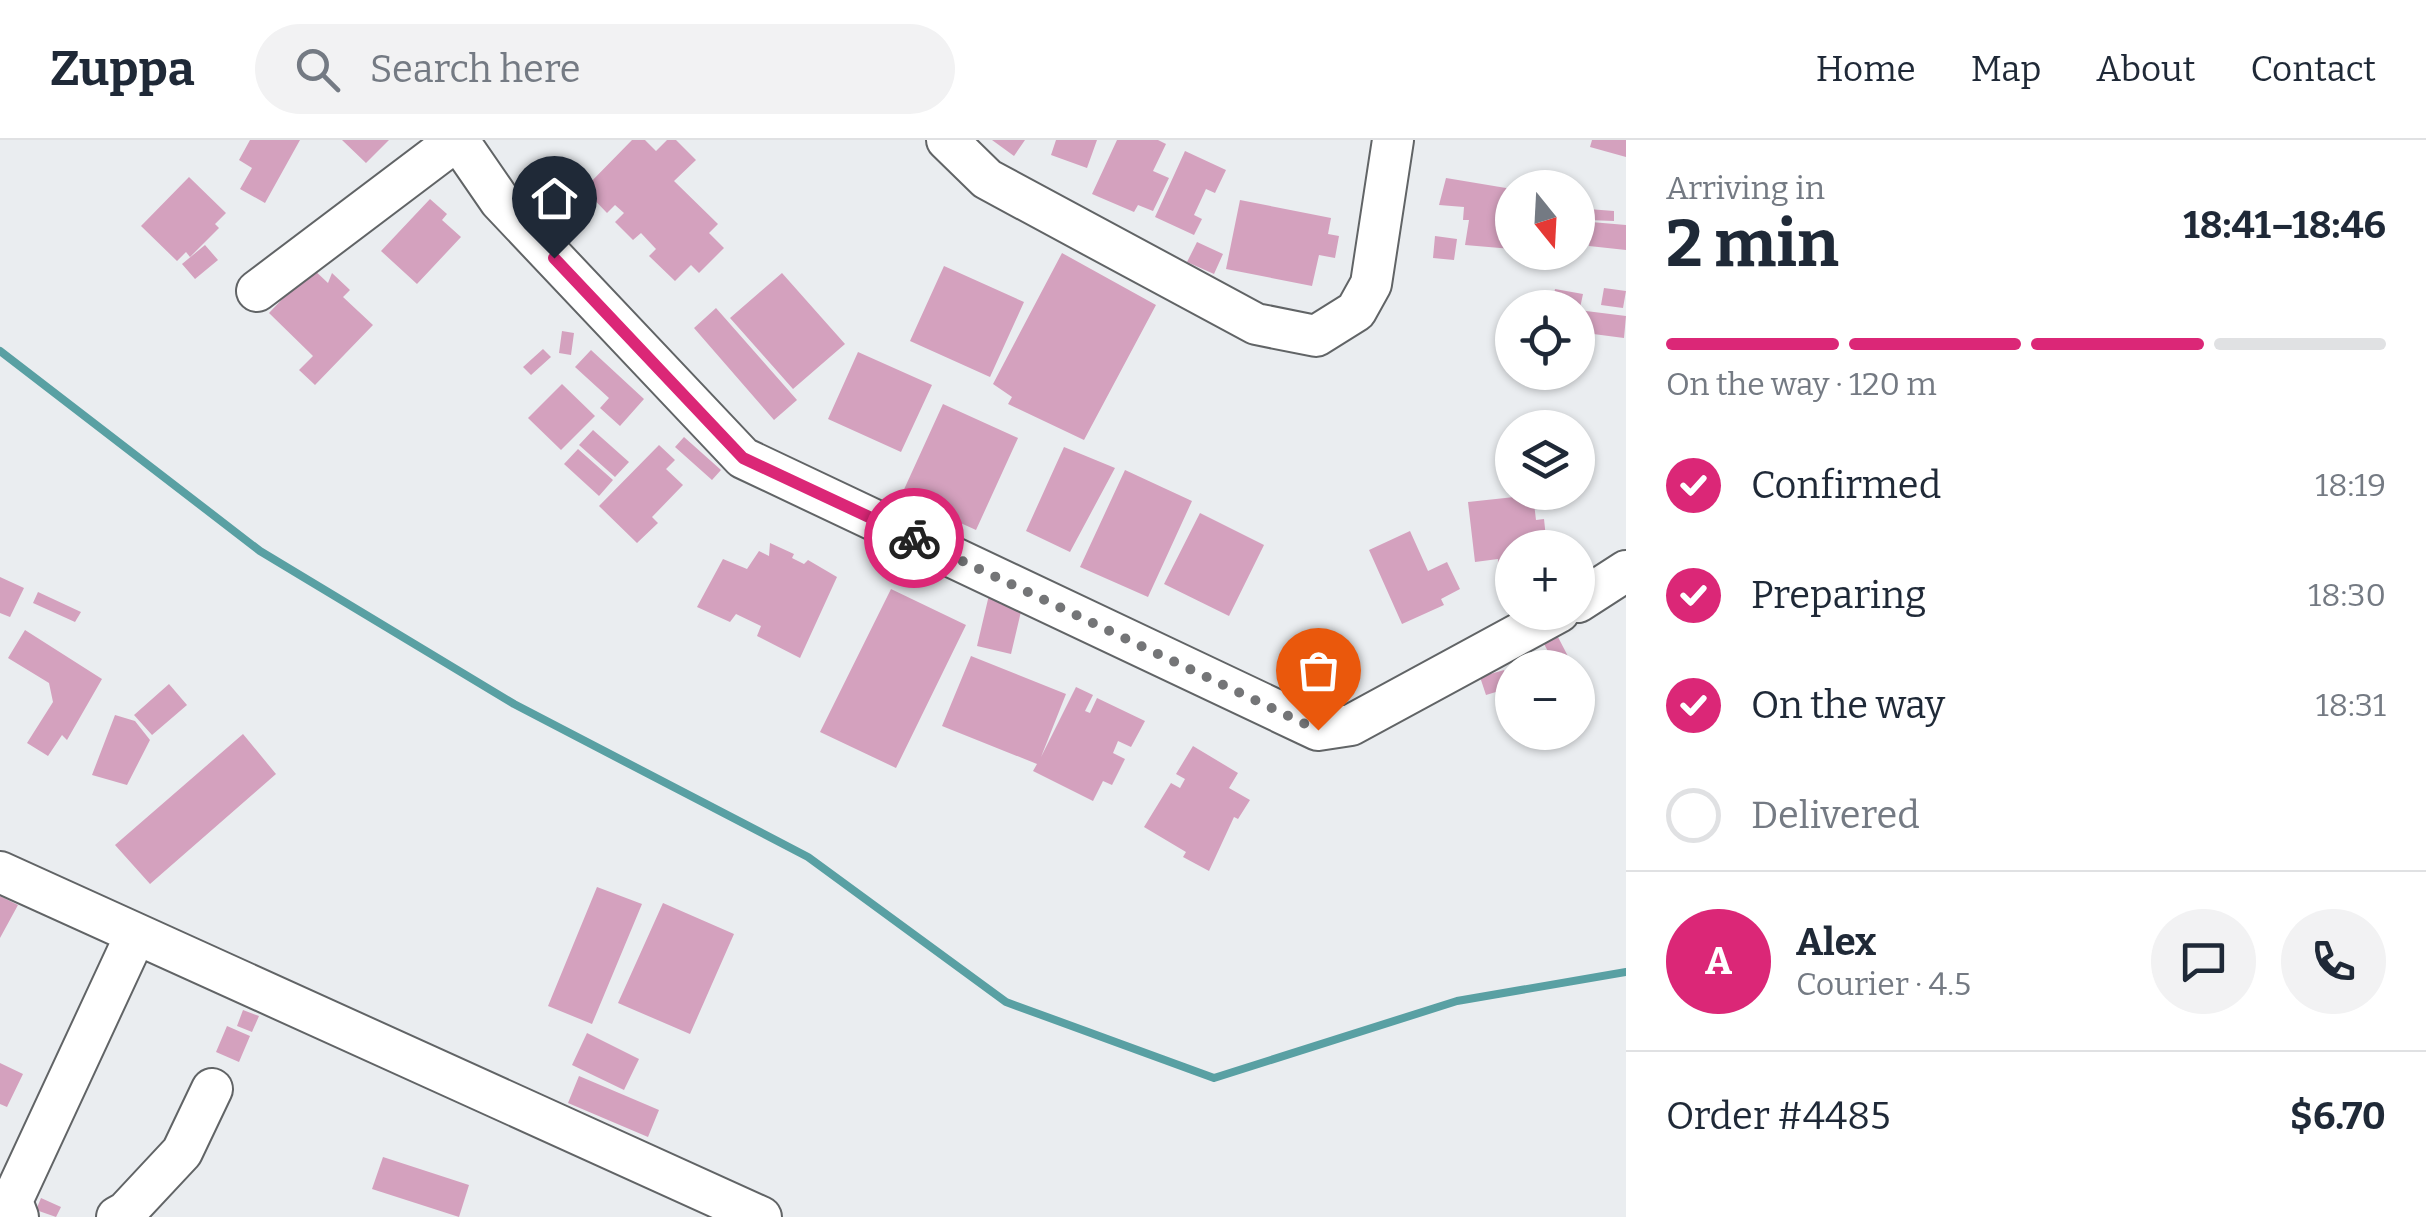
<!DOCTYPE html>
<meta charset="utf-8">
<style>
:root{--surface:#fff;--page:#f2f2f3;--text:#1f2937;--muted:#747a83;--line:#e0e1e3;--accent:#db2777}
body{margin:0;font-family:Bitter,serif;background:var(--page);color:var(--text);height:100vh;display:flex;flex-direction:column;font-size:38px;white-space:nowrap}
*{box-sizing:border-box;margin:0}
p{font-size:32px;color:var(--muted)}
.icon{flex:none;width:55px;height:55px;fill:none;stroke:currentColor;stroke-width:2;stroke-linecap:round;stroke-linejoin:round}
.map{position:relative;flex:1;overflow:hidden}
.drawer{display:flex;flex-direction:column;background:var(--surface);width:800px}
.drawer>*{flex:none}
.needle{width:65px;rotate:162deg}
.controls{position:absolute;left:1495px;top:30px;display:grid;gap:20px}
.controls a{display:grid;place-items:center;width:100px;height:100px;border-radius:50%;background:var(--surface);box-shadow:0 2px 8px #0004;font-size:50px}
.pin{position:absolute;display:grid;place-items:center;width:85px;height:85px;color:#fff;margin:-102px -42px;border-radius:50% 50% 50% 0;rotate:-45deg;box-shadow:0 0 10px #0007}
.pin .icon{rotate:45deg}
.courier{position:absolute;display:grid;place-items:center;width:100px;height:100px;margin:-50px;border:8px solid #db2777;border-radius:50%;background:#fff;color:#222;box-shadow:0 2px 12px #0007}
.overview em{font-style:normal;font-weight:700}
.overview div{display:flex;flex-direction:column-reverse}
.overview{display:flex;align-items:center;justify-content:space-between;height:170px;padding:0 40px}
h1{font-size:65px;font-weight:700;line-height:75px}
.bar{display:grid;grid-template-columns:repeat(4,1fr);gap:15px 10px;align-content:center;height:120px;padding:0 40px}
.bar i{height:12px;border-radius:8px;background:var(--line)}
.bar .active{background:var(--accent)}
.bar p{grid-column:span 4}
.line{display:flex;align-items:center;gap:25px;padding:0 40px;border-top:2px solid var(--line)}
.line div{flex:1}
.round{display:grid;place-items:center;flex:none;width:105px;height:105px;border-radius:52px;background:var(--page)}
ol{padding:0 40px;list-style:none}
li{display:flex;align-items:center;gap:30px;height:110px}
li p{margin-inline-start:auto}
li .icon{padding:10px;border-radius:50%;background:var(--accent);color:#fff;stroke-width:4}
li:last-child{color:var(--muted)}
li i{width:55px;height:55px;border:5px solid var(--line);border-radius:50%}
header{display:flex;align-items:center;gap:60px;box-sizing:border-box;height:140px;padding:0 50px;background:var(--surface);border-bottom:2px solid var(--line)}
header strong{font-size:48px}
nav{display:flex;gap:55px;margin-inline-start:auto;font-size:35px}
.search{width:700px;height:90px;background:var(--page);display:flex;align-items:center;gap:25px;box-sizing:border-box;padding:0 35px;border-radius:55px;color:var(--muted);font-size:38px}
main{display:flex;flex:1;min-height:0}
.map>svg:first-child{display:block}
.lines{fill:none;stroke-linecap:round;stroke-linejoin:round}
.stream{stroke:#59a0a3;stroke-width:8}
.building{fill:#d4a1be}
.minor-casing{stroke:#616466;stroke-width:44}
.minor{stroke:#fff;stroke-width:40}
.done{stroke:#747577;stroke-width:10;stroke-dasharray:0 18}
.route{stroke:#db2777;stroke-width:12}
</style>
<header>
<strong>Zuppa</strong>
<div class="search"><svg class="icon" aria-label="search" viewBox="0 0 24 24"><circle cx="10" cy="10" r="6"/><path d="M15 15l6 6"/></svg>Search here</div>
<nav><a>Home</a><a>Map</a><a>About</a><a>Contact</a></nav>
</header>
<main>
<div class="map">
<svg width="1626" height="1077" viewBox="0 0 1626 1077">
<rect width="100%" height="100%" fill="#eaedf0"/>
<g class="lines">
<!-- stream -->
<path class="stream" d="M 0,211 L 260,411 L 514,564 L 808,717 L 1006,862 L 1214,938 L 1457,861 L 1626,832"/>
</g>
<!-- building -->
<path class="building" d="M 250,0 L 300,0 L 265,63 L 240,49 L 252,28 L 239,20 Z
M 342,0 L 389,0 L 366,23 Z
M 632,0 L 645,0 L 656,11 L 667,0 L 676,0 L 696,20 L 674,41 L 718,84 L 709,93 L 724,108 L 699,133 L 691,125 L 675,141 L 649,116 L 656,109 L 641,93 L 633,100 L 615,82 L 624,73 L 615,65 L 607,73 L 584,49 Z
M 992,0 L 1025,0 L 1014,16 Z
M 1056,0 L 1097,0 L 1087,28 L 1051,15 Z
M 1117,0 L 1158,0 L 1166,4 L 1153,31 L 1169,38 L 1153,71 L 1138,65 L 1134,72 L 1092,54 Z
M 1592,0 L 1626,0 L 1626,17 L 1590,7 Z
M 1185,11 L 1226,30 L 1215,53 L 1206,49 L 1194,75 L 1202,79 L 1194,95 L 1155,77 Z
M 189,37 L 226,73 L 215,84 L 219,88 L 190,117 L 186,112 L 177,121 L 141,86 Z
M 1446,38 L 1512,49 L 1512,109 L 1465,105 L 1469,80 L 1463,80 L 1464,67 L 1439,65 Z
M 430,59 L 447,74 L 442,80 L 461,97 L 417,144 L 381,111 Z
M 1240,60 L 1331,78 L 1328,94 L 1339,96 L 1335,118 L 1319,115 L 1312,146 L 1226,129 Z
M 1588,69 L 1614,71 L 1614,81 L 1588,80 Z
M 1591,82 L 1626,85 L 1626,110 L 1589,106 Z
M 1435,96 L 1457,99 L 1454,120 L 1433,118 Z
M 1197,102 L 1223,114 L 1214,134 L 1187,122 Z
M 205,105 L 218,120 L 195,139 L 182,124 Z
M 1062,113 L 1156,165 L 1084,300 L 1008,264 L 1012,257 L 993,244 Z
M 944,126 L 1024,162 L 990,237 L 910,201 Z
M 312,128 L 328,143 L 332,133 L 350,150 L 343,157 L 373,185 L 315,245 L 299,230 L 313,216 L 269,173 Z
M 782,133 L 845,204 L 793,249 L 730,178 Z
M 1604,148 L 1626,151 L 1623,168 L 1601,165 Z
M 1555,149 L 1583,154 L 1580,168 L 1552,168 Z
M 716,168 L 797,260 L 774,280 L 694,188 Z
M 1578,170 L 1626,176 L 1624,198 L 1578,192 Z
M 562,191 L 574,193 L 571,215 L 559,213 Z
M 543,209 L 551,217 L 531,235 L 523,227 Z
M 591,210 L 644,259 L 620,286 L 600,268 L 609,258 L 575,227 Z
M 858,212 L 932,245 L 901,312 L 828,279 Z
M 562,244 L 595,276 L 561,310 L 528,278 Z
M 943,264 L 1018,298 L 976,390 L 901,356 Z
M 593,290 L 629,322 L 615,337 L 579,305 Z
M 684,297 L 721,330 L 712,340 L 675,307 Z
M 659,305 L 675,320 L 666,329 L 683,345 L 652,377 L 658,383 L 637,403 L 599,366 Z
M 1064,307 L 1115,328 L 1070,412 L 1026,391 Z
M 578,309 L 613,340 L 599,356 L 564,324 Z
M 1125,330 L 1192,361 L 1148,457 L 1080,427 Z
M 1533,355 L 1536,380 L 1544,379 L 1546,398 L 1538,399 L 1539,408 L 1512,408 L 1512,431 L 1499,432 L 1498,419 L 1475,422 L 1468,362 Z
M 1200,373 L 1264,405 L 1229,476 L 1164,444 Z
M 1410,391 L 1428,431 L 1447,422 L 1460,449 L 1441,459 L 1444,465 L 1402,484 L 1369,410 Z
M 770,403 L 794,414 L 792,418 L 804,424 L 808,420 L 837,437 L 800,518 L 757,496 L 761,486 L 736,474 L 730,482 L 697,467 L 723,419 L 747,429 L 759,411 L 769,416 Z
M 0,437 L 24,448 L 10,477 L 0,473 Z
M 891,449 L 966,485 L 896,628 L 820,592 Z
M 38,452 L 81,472 L 75,482 L 33,463 Z
M 989,455 L 1023,463 L 1011,514 L 977,506 Z
M 25,490 L 102,539 L 67,600 L 62,595 L 48,616 L 27,603 L 53,562 L 49,543 L 8,518 Z
M 1558,497 L 1574,528 L 1557,528 L 1544,504 Z
M 971,516 L 1066,554 L 1041,617 L 1076,547 L 1093,555 L 1085,571 L 1090,573 L 1097,558 L 1145,581 L 1131,607 L 1118,601 L 1113,613 L 1125,619 L 1112,645 L 1103,641 L 1093,661 L 1033,631 L 1037,624 L 942,586 Z
M 1504,530 L 1509,548 L 1486,555 L 1480,537 Z
M 169,544 L 187,565 L 152,595 L 134,575 Z
M 115,575 L 135,581 L 150,600 L 127,645 L 92,635 Z
M 243,594 L 276,634 L 150,744 L 115,705 Z
M 1193,606 L 1238,633 L 1229,648 L 1250,660 L 1238,679 L 1234,677 L 1209,731 L 1183,717 L 1186,712 L 1144,687 L 1171,643 L 1180,648 L 1185,639 L 1176,634 Z
M 597,747 L 642,764 L 592,884 L 548,866 Z
M 0,756 L 18,765 L 0,798 Z
M 663,763 L 734,794 L 690,894 L 618,863 Z
M 243,870 L 259,876 L 252,892 L 237,886 Z
M 227,886 L 250,896 L 239,922 L 216,912 Z
M 587,893 L 639,919 L 624,950 L 572,925 Z
M 0,923 L 23,934 L 7,967 L 0,964 Z
M 579,936 L 659,970 L 648,997 L 568,963 Z
M 383,1017 L 469,1045 L 459,1077 L 372,1049 Z
M 41,1058 L 61,1067 L 56,1077 L 36,1070 Z"/>
<g class="lines">
<defs>
<path id="minor" d="M 458,0 L 500,61 L 743,318 L 1318,590 L 1351,585 L 1559,472
M 947,0 L 987,39 L 1256,184 L 1316,196 L 1356,171 L 1371,144 L 1393,0
M 257,151 L 457,0
M 1578,462 L 1626,431
M 0,732 L 761,1077
M 18,1077 L 12,1061 L 136,794
M 117,1077 L 126,1072 L 182,1012 L 212,949"/>
</defs>
<!-- minor casing -->
<use href="#minor" class="minor-casing"/>
<!-- minor -->
<use href="#minor" class="minor"/>
</g>
<g class="lines">
<!-- done -->
<path class="done" d="M 914,398 L 1318,590"/>
<!-- route -->
<path class="route" d="M 554,118 L 743,318 L 914,398"/>
</g>
</svg>
<div class="controls">
<a><svg class="needle" viewBox="-14 -14 28 28"><path d="M0-13l5 13h-10z" fill="#e53935"/><path d="M0 13l5-13h-10z" fill="#747a83"/></svg></a>
<a><svg class="icon" aria-label="locate" viewBox="0 0 24 24"><circle cx="12" cy="12" r="6"/><path d="M12 2v4M12 18v4M2 12h4M18 12h4"/></svg></a>
<a><svg class="icon" aria-label="layers" viewBox="0 0 24 24"><path d="M12 4l9 5-9 5-9-5zM3 14l9 5 9-5"/></svg></a>
<a>+</a>
<a>−</a>
</div>
<div class="pin" style="left:1318px;top:590px;background:#ea580c"><svg class="icon" aria-label="bag" viewBox="0 0 24 24"><path d="M5 8h14l-1 12H6zM9 8a3 3 0 0 1 6 0"/></svg></div>
<div class="pin" style="left:554px;top:118px;background:#1f2937"><svg class="icon" aria-label="home" viewBox="0 0 24 24"><path d="M3 11l9-7 9 7M6 9v11h12V9"/></svg></div>
<div class="courier" style="left:914px;top:398px"><svg class="icon" aria-label="bike" viewBox="0 0 24 24"><circle cx="6" cy="16" r="4"/><circle cx="18" cy="16" r="4"/><path d="M6 16l4-8h5l3 8M10 8l3 8H6M13 5h3"/></svg></div>
</div>
<section class="drawer">
<div class="overview"><div><h1>2 min</h1><p>Arriving in</p></div><em>18:41–18:46</em></div>
<div class="bar"><i class="active"></i><i class="active"></i><i class="active"></i><i></i><p>On the way · 120 m</p></div>
<ol>
<li><svg class="icon" aria-label="check" viewBox="0 0 24 24"><path d="M5 12l5 5 9-10"/></svg>Confirmed<p>18:19</p></li>
<li><svg class="icon" aria-label="check" viewBox="0 0 24 24"><path d="M5 12l5 5 9-10"/></svg>Preparing<p>18:30</p></li>
<li><svg class="icon" aria-label="check" viewBox="0 0 24 24"><path d="M5 12l5 5 9-10"/></svg>On the way<p>18:31</p></li>
<li><i></i>Delivered</li>
</ol>
<div class="line" style="height:180px"><b class="round" style="background:var(--accent);color:#fff">A</b><div><b>Alex</b><p>Courier · 4.5</p></div><a class="round"><svg class="icon" aria-label="chat" viewBox="0 0 24 24"><path d="M4 5h16v11H9l-5 4z"/></svg></a><a class="round"><svg class="icon" aria-label="phone" viewBox="0 0 24 24"><path d="M5 4h4l2 5-3 2q2 4 5 5l2-3 5 2v4C11 20 4 13 5 4z"/></svg></a></div>
<div class="line" style="height:130px"><div>Order #4485</div><b>$6.70</b></div>
</section>
</main>
